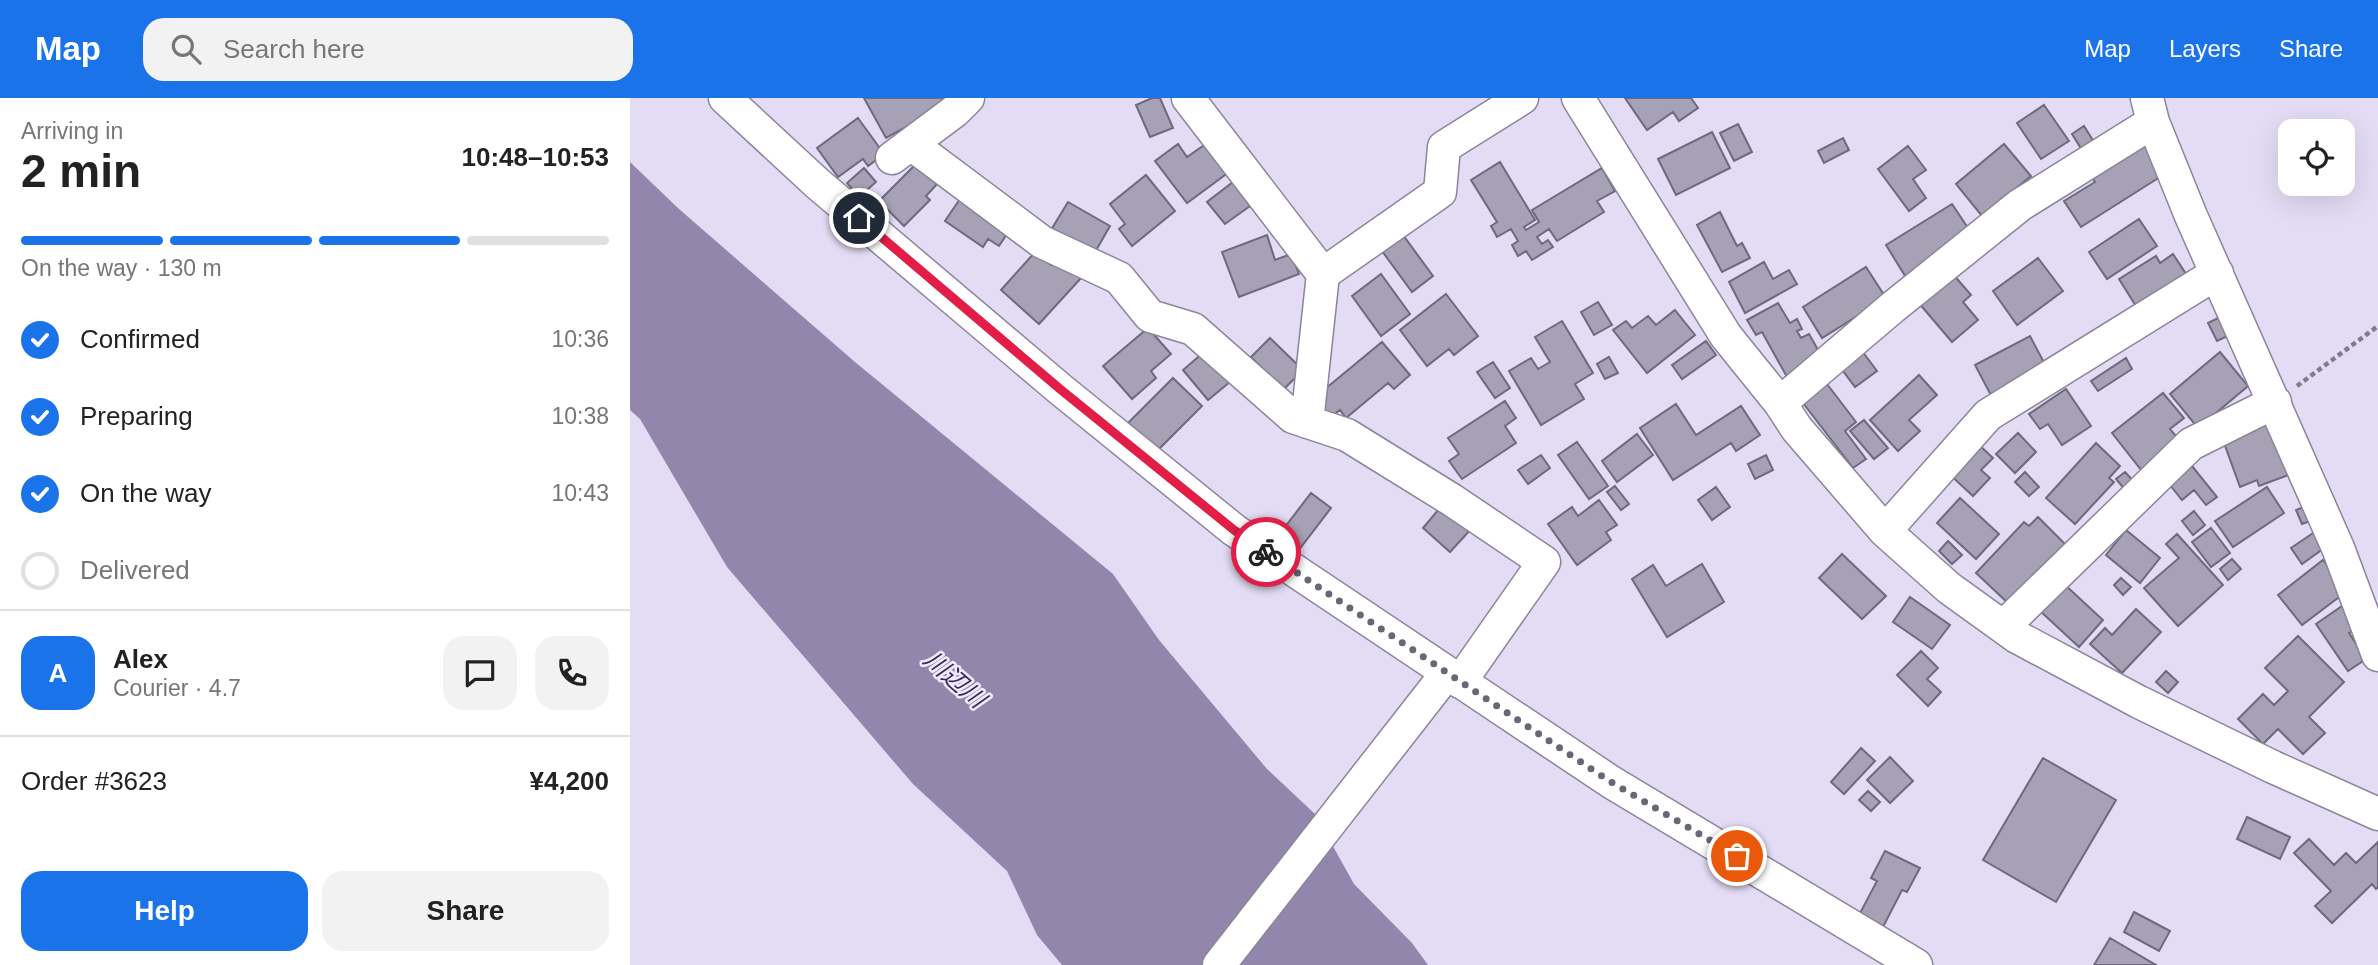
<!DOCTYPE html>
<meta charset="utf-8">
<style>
:root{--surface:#fff;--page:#f2f2f2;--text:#222;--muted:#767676;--line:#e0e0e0;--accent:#1a73e8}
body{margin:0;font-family:Helvetica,"Noto Sans JP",sans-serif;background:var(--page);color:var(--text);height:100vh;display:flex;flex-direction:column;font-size:26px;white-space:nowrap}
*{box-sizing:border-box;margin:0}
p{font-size:23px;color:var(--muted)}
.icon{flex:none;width:38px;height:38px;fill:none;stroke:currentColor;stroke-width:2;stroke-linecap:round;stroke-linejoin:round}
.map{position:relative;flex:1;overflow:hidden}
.panel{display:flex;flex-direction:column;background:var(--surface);width:630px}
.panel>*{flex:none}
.buttons{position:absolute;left:1648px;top:21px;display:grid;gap:14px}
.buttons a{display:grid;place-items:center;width:77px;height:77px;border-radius:14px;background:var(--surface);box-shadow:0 7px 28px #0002;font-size:35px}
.pin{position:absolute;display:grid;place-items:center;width:60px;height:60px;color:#fff;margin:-30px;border:4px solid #fff;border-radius:50%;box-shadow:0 2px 7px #0007}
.courier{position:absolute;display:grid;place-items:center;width:70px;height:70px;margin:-35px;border:5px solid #e11d48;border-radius:50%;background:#fff;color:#222;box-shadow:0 2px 9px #0007}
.headline em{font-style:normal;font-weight:600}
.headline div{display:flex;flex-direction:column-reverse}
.headline{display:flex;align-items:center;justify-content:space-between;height:119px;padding:0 21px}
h1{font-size:46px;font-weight:600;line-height:52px}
.bar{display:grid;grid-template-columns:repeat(4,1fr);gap:10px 7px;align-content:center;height:84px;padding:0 21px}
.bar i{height:9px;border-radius:5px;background:var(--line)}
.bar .selected{background:var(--accent)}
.bar p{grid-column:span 4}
.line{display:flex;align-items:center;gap:18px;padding:0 21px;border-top:2px solid var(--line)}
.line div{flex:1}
.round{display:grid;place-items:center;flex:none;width:74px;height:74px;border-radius:21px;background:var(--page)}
ol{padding:0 21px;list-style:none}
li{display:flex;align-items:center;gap:21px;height:77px}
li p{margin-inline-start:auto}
li .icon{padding:7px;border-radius:50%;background:var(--accent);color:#fff;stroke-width:4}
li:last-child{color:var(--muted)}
li i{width:38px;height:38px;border:4px solid var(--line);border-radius:50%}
.button{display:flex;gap:14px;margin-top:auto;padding:14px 21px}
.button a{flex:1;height:80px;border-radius:21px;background:var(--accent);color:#fff;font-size:28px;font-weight:600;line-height:80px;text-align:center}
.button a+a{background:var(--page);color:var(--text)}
header{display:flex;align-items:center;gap:42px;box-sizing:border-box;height:98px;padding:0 35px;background:var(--accent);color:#fff}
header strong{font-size:33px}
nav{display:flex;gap:38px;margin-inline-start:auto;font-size:24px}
.search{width:490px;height:63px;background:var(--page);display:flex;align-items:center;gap:18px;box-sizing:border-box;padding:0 24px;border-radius:21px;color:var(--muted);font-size:26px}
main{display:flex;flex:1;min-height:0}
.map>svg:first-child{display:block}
.water{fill:#9386ad}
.building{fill:#a7a1b6;stroke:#6f697d;stroke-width:2}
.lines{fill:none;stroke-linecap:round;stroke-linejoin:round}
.minor-casing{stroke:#8b859a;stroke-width:35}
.path{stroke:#817c8c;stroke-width:4.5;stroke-dasharray:5 3.5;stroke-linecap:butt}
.minor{stroke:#fff;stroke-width:32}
.done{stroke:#6b6675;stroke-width:7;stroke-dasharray:0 12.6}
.route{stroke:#e11d48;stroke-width:9}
.labels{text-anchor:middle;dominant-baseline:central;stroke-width:5;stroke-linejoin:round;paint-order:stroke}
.water-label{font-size:24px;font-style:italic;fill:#3a2659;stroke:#f0eafd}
</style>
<header>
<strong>Map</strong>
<div class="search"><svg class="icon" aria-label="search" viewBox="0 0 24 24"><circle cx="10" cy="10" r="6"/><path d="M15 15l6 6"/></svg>Search here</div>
<nav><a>Map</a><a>Layers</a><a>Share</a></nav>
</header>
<main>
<section class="panel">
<div class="headline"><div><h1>2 min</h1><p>Arriving in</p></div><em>10:48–10:53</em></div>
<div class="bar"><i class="selected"></i><i class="selected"></i><i class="selected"></i><i></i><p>On the way · 130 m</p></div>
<ol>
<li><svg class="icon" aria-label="check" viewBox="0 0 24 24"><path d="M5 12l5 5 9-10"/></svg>Confirmed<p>10:36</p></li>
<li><svg class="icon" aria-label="check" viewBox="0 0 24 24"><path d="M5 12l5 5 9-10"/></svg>Preparing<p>10:38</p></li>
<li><svg class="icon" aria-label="check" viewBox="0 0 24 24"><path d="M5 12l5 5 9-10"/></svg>On the way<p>10:43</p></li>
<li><i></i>Delivered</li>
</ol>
<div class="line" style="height:126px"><b class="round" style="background:var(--accent);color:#fff">A</b><div><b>Alex</b><p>Courier · 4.7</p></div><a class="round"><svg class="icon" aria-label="chat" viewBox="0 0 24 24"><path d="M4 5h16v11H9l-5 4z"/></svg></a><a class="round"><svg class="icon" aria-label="phone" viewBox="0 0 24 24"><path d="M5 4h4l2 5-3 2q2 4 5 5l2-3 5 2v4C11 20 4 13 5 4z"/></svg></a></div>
<div class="line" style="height:91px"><div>Order #3623</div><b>¥4,200</b></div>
<div class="button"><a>Help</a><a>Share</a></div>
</section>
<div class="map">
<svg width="1748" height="867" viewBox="0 0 1748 867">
<rect width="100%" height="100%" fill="#e3dcf4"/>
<!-- water -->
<path class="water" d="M 0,64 L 49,111 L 225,264 L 483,476 L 529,542 L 637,671 L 685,716 L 724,786 L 782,845 L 798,867 L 432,867 L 407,837 L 377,773 L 283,686 L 97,469 L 10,321 L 0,312 Z"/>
<!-- building -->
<path class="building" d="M 234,0 L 317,0 L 320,5 L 256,40 Z
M 522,0 L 530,0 L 543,30 L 520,39 L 506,7 Z
M 995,0 L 1061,0 L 1068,10 L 1049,23 L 1043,14 L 1017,32 Z
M 1414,7 L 1439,43 L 1411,61 L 1387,25 Z
M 228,20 L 254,56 L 238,68 L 233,61 L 208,79 L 187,50 Z
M 1108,26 L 1122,54 L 1104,63 L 1090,35 Z
M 1454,28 L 1464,44 L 1452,52 L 1442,36 Z
M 1082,34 L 1100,70 L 1046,97 L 1028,61 Z
M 1213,40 L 1219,52 L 1194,65 L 1188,53 Z
M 1518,41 L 1531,62 L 1523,67 L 1530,79 L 1451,129 L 1434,103 L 1465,84 L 1458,73 Z
M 577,45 L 599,74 L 557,105 L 525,63 L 548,46 L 557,59 Z
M 1374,46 L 1401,78 L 1352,118 L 1326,86 Z
M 1278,48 L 1296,72 L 1283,81 L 1296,100 L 1279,113 L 1248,71 Z
M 288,64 L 308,85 L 296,98 L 300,102 L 274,128 L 249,103 Z
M 870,64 L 905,122 L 894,129 L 896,132 L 909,124 L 902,112 L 972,70 L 985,93 L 967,103 L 974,114 L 927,143 L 919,131 L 907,139 L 912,146 L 918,142 L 923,149 L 902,162 L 896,153 L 888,158 L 882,147 L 888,143 L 881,131 L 867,139 L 861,128 L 867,124 L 841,82 Z
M 234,70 L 246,84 L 229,99 L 217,85 Z
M 516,77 L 545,113 L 502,148 L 489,131 L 495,126 L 480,106 Z
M 603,84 L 620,108 L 595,126 L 577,104 Z
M 334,95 L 383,127 L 369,148 L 358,141 L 353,149 L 315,123 Z
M 438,104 L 480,128 L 464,156 L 421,132 Z
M 1322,106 L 1344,139 L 1277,181 L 1256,147 Z
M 1090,114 L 1107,148 L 1112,145 L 1120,160 L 1092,174 L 1067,127 Z
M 1509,121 L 1527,148 L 1477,181 L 1459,154 Z
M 637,137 L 645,162 L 661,156 L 669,176 L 609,199 L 592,154 Z
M 773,137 L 803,178 L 782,194 L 752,153 Z
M 406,153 L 421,167 L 430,158 L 452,179 L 409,226 L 371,192 Z
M 1543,156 L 1560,182 L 1509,213 L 1489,181 L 1526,158 L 1530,165 Z
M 1408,160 L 1433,193 L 1387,227 L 1363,193 Z
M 1134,164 L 1143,181 L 1159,172 L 1167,186 L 1115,215 L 1099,184 Z
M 1236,169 L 1256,200 L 1192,240 L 1173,209 Z
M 1322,175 L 1341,197 L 1333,204 L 1348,222 L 1322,244 L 1288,204 Z
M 751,176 L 780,216 L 751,238 L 722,198 Z
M 816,196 L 848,238 L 824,257 L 819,251 L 797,268 L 770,232 Z
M 968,204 L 982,227 L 964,237 L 951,214 Z
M 1148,205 L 1160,225 L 1167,221 L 1172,231 L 1167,233 L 1171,240 L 1179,236 L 1192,259 L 1157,279 L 1132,234 L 1126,237 L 1117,222 Z
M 1045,212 L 1065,237 L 1017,275 L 983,232 L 996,223 L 1002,230 L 1018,218 L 1026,227 Z
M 1592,218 L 1602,236 L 1587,243 L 1578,225 Z
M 932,223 L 963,275 L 945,286 L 954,301 L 911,327 L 879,273 L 901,260 L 908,271 L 920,264 L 905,239 Z
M 518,230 L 541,256 L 521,273 L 526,280 L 502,301 L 473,268 Z
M 1400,238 L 1419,274 L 1364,303 L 1345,267 Z
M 640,240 L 673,272 L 653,292 L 621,259 Z
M 1076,243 L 1086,257 L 1052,281 L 1042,267 Z
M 752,244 L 780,277 L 764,291 L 758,285 L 716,320 L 710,312 L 701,319 L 684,300 Z
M 1232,253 L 1247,273 L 1225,289 L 1210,269 Z
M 574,254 L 600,284 L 578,302 L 553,272 Z
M 1590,254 L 1618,288 L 1568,330 L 1540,296 Z
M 979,259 L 988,275 L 975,281 L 967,266 Z
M 1496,260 L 1502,271 L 1468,293 L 1461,283 Z
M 863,264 L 880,290 L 865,300 L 847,274 Z
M 1289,277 L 1307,297 L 1279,322 L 1290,333 L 1268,353 L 1240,322 Z
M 543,280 L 572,308 L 527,353 L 498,325 Z
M 1197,286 L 1226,324 L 1215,333 L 1236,361 L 1223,370 L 1173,305 Z
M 1436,291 L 1461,328 L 1432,347 L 1418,326 L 1410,331 L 1399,316 Z
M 1533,295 L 1554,320 L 1540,331 L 1550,343 L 1512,373 L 1482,335 Z
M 875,303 L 886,320 L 875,328 L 886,345 L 832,381 L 819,363 L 829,356 L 818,340 Z
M 1046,306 L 1066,337 L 1111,308 L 1130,337 L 1106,353 L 1101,345 L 1043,382 L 1010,330 Z
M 1234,322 L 1258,350 L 1244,361 L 1220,333 Z
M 1641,324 L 1661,376 L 1629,388 L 1627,382 L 1610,389 L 1593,342 Z
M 1388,335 L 1406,354 L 1385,375 L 1366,356 Z
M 1007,336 L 1023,357 L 987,384 L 972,363 Z
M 947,344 L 978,388 L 959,401 L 928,357 Z
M 1346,344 L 1363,360 L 1351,372 L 1360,380 L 1343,398 L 1317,374 Z
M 1466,345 L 1490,368 L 1479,380 L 1484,384 L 1445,426 L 1416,400 Z
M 911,357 L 920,370 L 898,386 L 888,372 Z
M 1136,357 L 1143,372 L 1125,381 L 1118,366 Z
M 1562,368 L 1587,399 L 1576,407 L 1564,392 L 1552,402 L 1540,387 Z
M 1395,374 L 1409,389 L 1399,398 L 1385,384 Z
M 1495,374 L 1505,385 L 1496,393 L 1486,381 Z
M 985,388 L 999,406 L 991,412 L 977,394 Z
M 1086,389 L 1100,409 L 1082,422 L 1068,402 Z
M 1637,389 L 1654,415 L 1603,449 L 1585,423 Z
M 681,395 L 701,410 L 668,453 L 648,438 Z
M 1330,400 L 1369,436 L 1346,461 L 1307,425 Z
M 969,402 L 987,427 L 976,434 L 981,442 L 947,467 L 918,426 L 942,409 L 948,418 Z
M 814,405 L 842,430 L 820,454 L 793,430 Z
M 1681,406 L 1686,421 L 1672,426 L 1666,412 Z
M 1564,413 L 1575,427 L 1563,437 L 1552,423 Z
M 1408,419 L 1436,447 L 1379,506 L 1346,475 L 1394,424 L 1399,428 Z
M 1581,430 L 1600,455 L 1581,469 L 1562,444 Z
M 1496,432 L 1530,460 L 1510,485 L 1476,457 Z
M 1686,433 L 1697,448 L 1672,466 L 1661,450 Z
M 1547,436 L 1593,487 L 1548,528 L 1514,490 L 1549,460 L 1536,446 Z
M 1318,443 L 1332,457 L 1322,466 L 1309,453 Z
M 1212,456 L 1256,498 L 1232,521 L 1189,480 Z
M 1602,461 L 1611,471 L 1598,482 L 1590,471 Z
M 1693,462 L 1717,493 L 1672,527 L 1648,497 Z
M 1072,466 L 1094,504 L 1037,539 L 1002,481 L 1023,467 L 1036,488 Z
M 1491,480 L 1501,489 L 1493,497 L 1484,487 Z
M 1434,486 L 1473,522 L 1449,549 L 1409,512 Z
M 1280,499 L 1320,527 L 1302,551 L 1263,524 Z
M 1715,506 L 1730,528 L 1719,535 L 1736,561 L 1718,573 L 1686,526 Z
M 1506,511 L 1531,534 L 1492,575 L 1460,546 L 1475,530 L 1482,537 Z
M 1668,538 L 1714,584 L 1679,619 L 1695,635 L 1673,656 L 1648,631 L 1633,646 L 1608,621 L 1633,596 L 1644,607 L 1658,593 L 1635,570 Z
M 1291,553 L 1308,570 L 1297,581 L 1311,594 L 1298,608 L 1267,577 Z
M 1536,573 L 1548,584 L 1538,595 L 1526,584 Z
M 1231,650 L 1245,663 L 1214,696 L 1201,684 Z
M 1260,659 L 1283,683 L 1260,705 L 1237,682 Z
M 1413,660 L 1486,702 L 1426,804 L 1353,762 Z
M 1238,693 L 1250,704 L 1241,713 L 1229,702 Z
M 1617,719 L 1660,739 L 1650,761 L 1607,741 Z
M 1679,741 L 1704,767 L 1716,755 L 1726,765 L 1748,744 L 1748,789 L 1746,791 L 1742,786 L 1702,825 L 1685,808 L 1701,793 L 1664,755 Z
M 1255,753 L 1290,770 L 1277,794 L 1272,792 L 1252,831 L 1228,819 L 1247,783 L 1241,780 Z
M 1504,814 L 1540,833 L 1529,853 L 1494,834 Z
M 1480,840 L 1526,867 L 1464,867 Z"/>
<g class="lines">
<defs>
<path id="minor" d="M 95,0 L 188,86 L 430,291 L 604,432 L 981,684 L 1286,867
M 558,0 L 693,176
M 948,0 L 1096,238 L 1150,305 L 1167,331 L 1255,433 L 1319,490 L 1387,539 L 1509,604 L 1643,669 L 1748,716
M 1517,0 L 1523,24 L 1561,118 L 1708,450 L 1748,557
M 281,46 L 412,144 L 489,180 L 520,218 L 563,231 L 663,319 L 717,337 L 822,402 L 914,464 L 830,584
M 262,60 L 325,13 L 338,0
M 1150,305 L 1263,209 L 1390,107 L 1523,24
M 677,324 L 693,176 L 810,94 L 814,49 L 892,0
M 1255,433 L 1358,317 L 1587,175
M 1373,529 L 1561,346 L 1645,304
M 589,867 L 817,575"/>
</defs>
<!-- minor casing -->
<use href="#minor" class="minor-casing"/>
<!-- path -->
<path class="path" d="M 1667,288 L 1748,228"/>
<!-- minor -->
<use href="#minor" class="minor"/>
</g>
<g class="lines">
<!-- done -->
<path class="done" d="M 636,454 L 981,684 L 1107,758"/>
<!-- route -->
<path class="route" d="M 229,120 L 430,291 L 604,432 L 636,454"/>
</g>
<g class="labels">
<!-- water labels -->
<g class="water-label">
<text transform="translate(325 581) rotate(41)">川辺川</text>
</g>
</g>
</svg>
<div class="buttons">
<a><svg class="icon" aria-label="locate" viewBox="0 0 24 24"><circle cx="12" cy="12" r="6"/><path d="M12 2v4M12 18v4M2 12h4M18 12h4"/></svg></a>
</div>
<div class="pin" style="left:1107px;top:758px;background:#ea580c"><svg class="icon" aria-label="bag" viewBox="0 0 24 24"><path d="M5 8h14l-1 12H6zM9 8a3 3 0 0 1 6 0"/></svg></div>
<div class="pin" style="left:229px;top:120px;background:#1f2937"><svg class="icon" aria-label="home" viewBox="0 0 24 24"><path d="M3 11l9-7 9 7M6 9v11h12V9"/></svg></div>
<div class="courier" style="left:636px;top:454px"><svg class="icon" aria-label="bike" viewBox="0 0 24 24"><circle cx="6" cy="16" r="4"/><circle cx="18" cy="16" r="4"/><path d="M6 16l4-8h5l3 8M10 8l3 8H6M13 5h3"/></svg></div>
</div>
</main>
